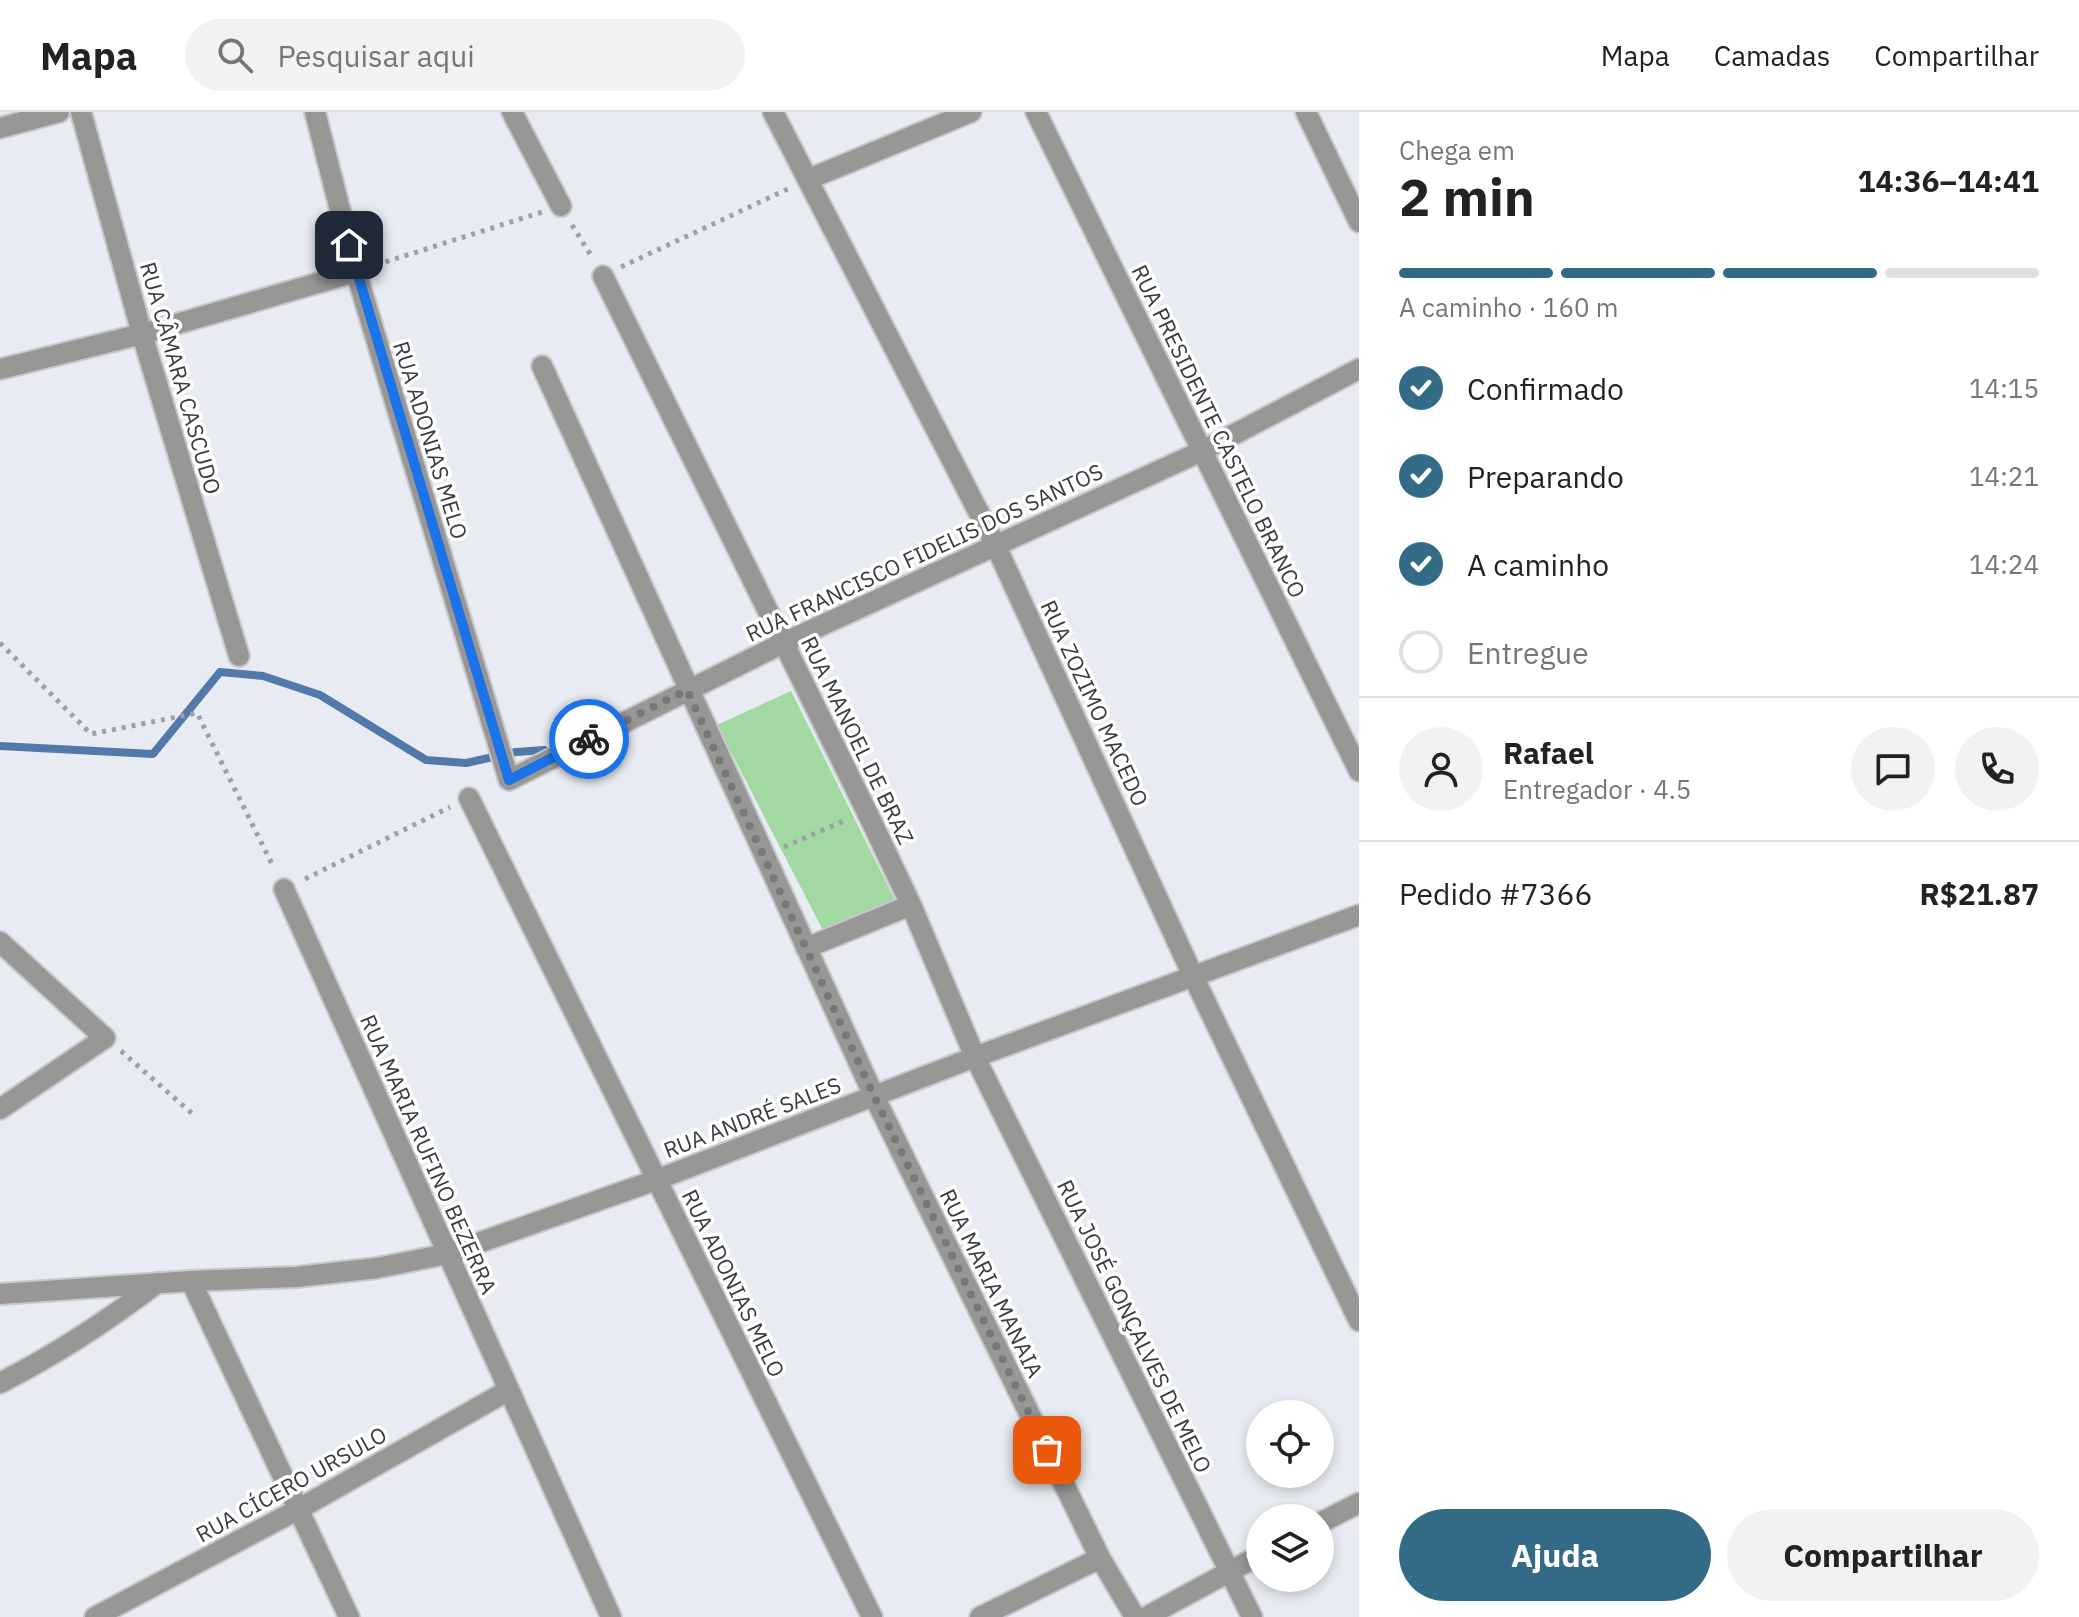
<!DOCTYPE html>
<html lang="pt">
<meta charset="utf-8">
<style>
:root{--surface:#fff;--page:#f2f2f2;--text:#222;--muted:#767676;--line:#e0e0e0;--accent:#336a85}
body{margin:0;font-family:"IBM Plex Sans",sans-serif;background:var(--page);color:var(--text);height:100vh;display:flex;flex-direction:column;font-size:30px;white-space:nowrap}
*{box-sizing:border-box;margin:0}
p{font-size:26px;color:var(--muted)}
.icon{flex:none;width:44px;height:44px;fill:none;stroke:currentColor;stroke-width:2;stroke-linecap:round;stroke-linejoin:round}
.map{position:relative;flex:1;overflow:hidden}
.panel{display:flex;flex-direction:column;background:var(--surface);width:720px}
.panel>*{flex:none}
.fabs{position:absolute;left:1246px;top:1288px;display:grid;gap:16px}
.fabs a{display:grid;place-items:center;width:88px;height:88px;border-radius:50%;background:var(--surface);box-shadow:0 4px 12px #0003;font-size:40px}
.pin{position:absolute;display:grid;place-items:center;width:68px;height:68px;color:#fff;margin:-34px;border-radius:16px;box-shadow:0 4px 12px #0006}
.courier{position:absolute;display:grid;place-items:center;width:80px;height:80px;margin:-40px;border:6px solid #1a73e8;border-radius:50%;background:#fff;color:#222;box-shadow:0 2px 10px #0007}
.overview em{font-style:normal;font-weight:800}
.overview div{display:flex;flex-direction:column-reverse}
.overview{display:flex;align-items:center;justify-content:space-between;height:136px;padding:0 40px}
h1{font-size:52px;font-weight:800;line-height:60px}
.bar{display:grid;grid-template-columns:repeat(4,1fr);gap:12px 8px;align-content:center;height:96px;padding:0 40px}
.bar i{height:10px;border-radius:6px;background:var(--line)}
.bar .selected{background:var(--accent)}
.bar p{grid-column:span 4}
.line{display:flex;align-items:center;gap:20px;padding:0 40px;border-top:2px solid var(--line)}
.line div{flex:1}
.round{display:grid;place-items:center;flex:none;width:84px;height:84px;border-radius:42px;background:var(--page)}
ol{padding:0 40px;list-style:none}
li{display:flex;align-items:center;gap:24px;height:88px}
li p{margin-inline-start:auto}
li .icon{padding:8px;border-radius:50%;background:var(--accent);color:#fff;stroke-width:4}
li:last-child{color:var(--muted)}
li i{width:44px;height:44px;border:4px solid var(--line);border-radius:50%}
.button{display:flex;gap:16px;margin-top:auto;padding:16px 40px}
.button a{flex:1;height:92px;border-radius:48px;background:var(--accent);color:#fff;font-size:32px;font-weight:800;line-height:92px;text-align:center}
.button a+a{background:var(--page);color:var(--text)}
header{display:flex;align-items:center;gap:48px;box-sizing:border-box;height:112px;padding:0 40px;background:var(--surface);border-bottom:2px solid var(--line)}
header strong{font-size:38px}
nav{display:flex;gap:44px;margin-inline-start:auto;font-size:28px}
.search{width:560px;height:72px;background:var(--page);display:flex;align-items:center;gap:20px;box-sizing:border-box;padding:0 28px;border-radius:44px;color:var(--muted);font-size:30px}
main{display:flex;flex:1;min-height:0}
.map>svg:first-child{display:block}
.green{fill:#a2d8a1}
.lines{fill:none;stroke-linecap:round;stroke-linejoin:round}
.stream{stroke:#5279a9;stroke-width:8}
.minor-casing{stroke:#c5c9ce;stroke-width:24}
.path{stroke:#9da0a4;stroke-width:5;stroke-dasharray:4 6;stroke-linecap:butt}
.minor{stroke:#999795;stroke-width:20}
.done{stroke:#76797c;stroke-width:8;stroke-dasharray:0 14.4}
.route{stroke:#1a73e8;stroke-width:10}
.labels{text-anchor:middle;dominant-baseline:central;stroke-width:7;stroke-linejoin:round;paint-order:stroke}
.street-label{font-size:22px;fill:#393b3d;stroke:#fff}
</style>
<header>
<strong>Mapa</strong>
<div class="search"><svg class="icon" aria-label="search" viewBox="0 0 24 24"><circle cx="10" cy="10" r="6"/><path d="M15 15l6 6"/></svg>Pesquisar aqui</div>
<nav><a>Mapa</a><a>Camadas</a><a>Compartilhar</a></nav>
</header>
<main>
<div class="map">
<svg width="1359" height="1505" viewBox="0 0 1359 1505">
<rect width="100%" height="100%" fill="#e8ecf2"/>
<!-- green -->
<path class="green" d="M 791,579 L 901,800 L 829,830 L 717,613 Z"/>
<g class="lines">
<!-- stream -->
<path class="stream" d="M 0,634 L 153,642 L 220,560 L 263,564 L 320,583 L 426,648 L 466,651 L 516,640 L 544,638"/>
<defs>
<path id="minor" d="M 81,0 L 142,222 L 239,544
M 315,0 L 356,160 L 509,668 L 783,531 L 1202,339 L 1359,257
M 512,0 L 561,94
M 773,0 L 995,432 L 1194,866 L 1359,1209
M 1036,0 L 1359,659
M 1306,0 L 1359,110
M 0,16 L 59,0
M 809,67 L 971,0
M 603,164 L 866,698 L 911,793 L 975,945 L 1252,1505
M 542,254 L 874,984 L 1100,1446 L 1135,1505
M 0,257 L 142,222 L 356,160
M 469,686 L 872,1505
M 284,777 L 611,1505
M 0,830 L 105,926 L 0,997
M 806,836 L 911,793
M 191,1169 L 349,1505
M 0,1182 L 191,1169 L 296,1165 L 377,1156 L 447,1142 L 656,1068 L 975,945 L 1359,803
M 0,1271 C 57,1242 106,1210 157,1171
M 1320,1411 L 1359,1391
M 95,1505 L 297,1398 L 509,1278
M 980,1505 L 1100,1446
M 1146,1505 L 1260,1443"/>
</defs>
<!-- minor casing -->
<use href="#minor" class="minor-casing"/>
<!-- path -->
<path class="path" d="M 572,113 L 592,145
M 376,153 L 542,100
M 621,155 L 790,76
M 0,531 L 91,622 L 197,601 L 274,756
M 784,735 L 848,707
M 305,767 L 450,695
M 121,939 L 196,1005"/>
<!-- minor -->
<use href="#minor" class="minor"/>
</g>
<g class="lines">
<!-- done -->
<path class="done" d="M 589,627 L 687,578 L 874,984 L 1047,1338"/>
<!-- route -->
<path class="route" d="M 349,133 L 509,668 L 589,627"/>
</g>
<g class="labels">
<!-- street labels -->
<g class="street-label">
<text transform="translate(181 266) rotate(74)">RUA CÂMARA CASCUDO</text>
<text transform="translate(1219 319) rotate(64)">RUA PRESIDENTE CASTELO BRANCO</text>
<text transform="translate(431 328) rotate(73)">RUA ADONIAS MELO</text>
<text transform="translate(924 440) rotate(-25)">RUA FRANCISCO FIDELIS DOS SANTOS</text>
<text transform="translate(1095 591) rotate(65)">RUA ZOZIMO MACEDO</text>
<text transform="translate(858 628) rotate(64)">RUA MANOEL DE BRAZ</text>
<text transform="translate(752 1005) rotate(-21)">RUA ANDRÉ SALES</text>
<text transform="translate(429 1042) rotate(66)">RUA MARIA RUFINO BEZERRA</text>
<text transform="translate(734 1171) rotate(64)">RUA ADONIAS MELO</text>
<text transform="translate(992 1171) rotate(64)">RUA MARIA MANAIA</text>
<text transform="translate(1135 1214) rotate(64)">RUA JOSÉ GONÇALVES DE MELO</text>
<text transform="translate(291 1372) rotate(-29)">RUA CÍCERO URSULO</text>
</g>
</g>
</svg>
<div class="fabs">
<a><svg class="icon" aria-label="locate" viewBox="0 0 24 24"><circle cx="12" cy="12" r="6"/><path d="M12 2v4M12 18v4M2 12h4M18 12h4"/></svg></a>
<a><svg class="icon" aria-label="layers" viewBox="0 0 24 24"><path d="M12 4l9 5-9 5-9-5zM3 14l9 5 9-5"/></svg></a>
</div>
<div class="pin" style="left:1047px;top:1338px;background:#ea580c"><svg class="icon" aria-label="bag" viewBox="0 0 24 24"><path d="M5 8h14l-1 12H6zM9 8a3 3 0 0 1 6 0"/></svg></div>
<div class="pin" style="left:349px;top:133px;background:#1f2937"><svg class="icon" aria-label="home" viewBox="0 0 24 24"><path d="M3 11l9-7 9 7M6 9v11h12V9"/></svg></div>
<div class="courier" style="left:589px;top:627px"><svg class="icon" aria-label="bike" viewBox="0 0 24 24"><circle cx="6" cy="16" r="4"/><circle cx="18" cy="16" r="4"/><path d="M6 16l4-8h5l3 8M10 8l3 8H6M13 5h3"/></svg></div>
</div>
<section class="panel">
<div class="overview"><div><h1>2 min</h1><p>Chega em</p></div><em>14:36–14:41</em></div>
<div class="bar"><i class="selected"></i><i class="selected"></i><i class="selected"></i><i></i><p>A caminho · 160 m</p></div>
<ol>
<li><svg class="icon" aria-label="check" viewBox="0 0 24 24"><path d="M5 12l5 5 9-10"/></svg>Confirmado<p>14:15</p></li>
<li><svg class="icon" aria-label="check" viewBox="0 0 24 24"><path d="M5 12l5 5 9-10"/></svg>Preparando<p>14:21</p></li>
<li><svg class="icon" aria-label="check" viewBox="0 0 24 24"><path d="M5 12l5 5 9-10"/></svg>A caminho<p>14:24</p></li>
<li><i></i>Entregue</li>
</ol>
<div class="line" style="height:144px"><a class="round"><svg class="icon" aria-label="person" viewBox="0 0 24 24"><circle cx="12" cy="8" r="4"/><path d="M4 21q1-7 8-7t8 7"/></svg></a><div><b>Rafael</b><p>Entregador · 4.5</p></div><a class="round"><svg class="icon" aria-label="chat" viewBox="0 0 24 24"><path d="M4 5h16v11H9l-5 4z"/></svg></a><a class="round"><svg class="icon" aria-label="phone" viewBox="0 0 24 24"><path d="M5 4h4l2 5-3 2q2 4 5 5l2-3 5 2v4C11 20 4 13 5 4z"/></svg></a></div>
<div class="line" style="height:104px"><div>Pedido #7366</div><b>R$21.87</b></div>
<div class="button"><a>Ajuda</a><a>Compartilhar</a></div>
</section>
</main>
